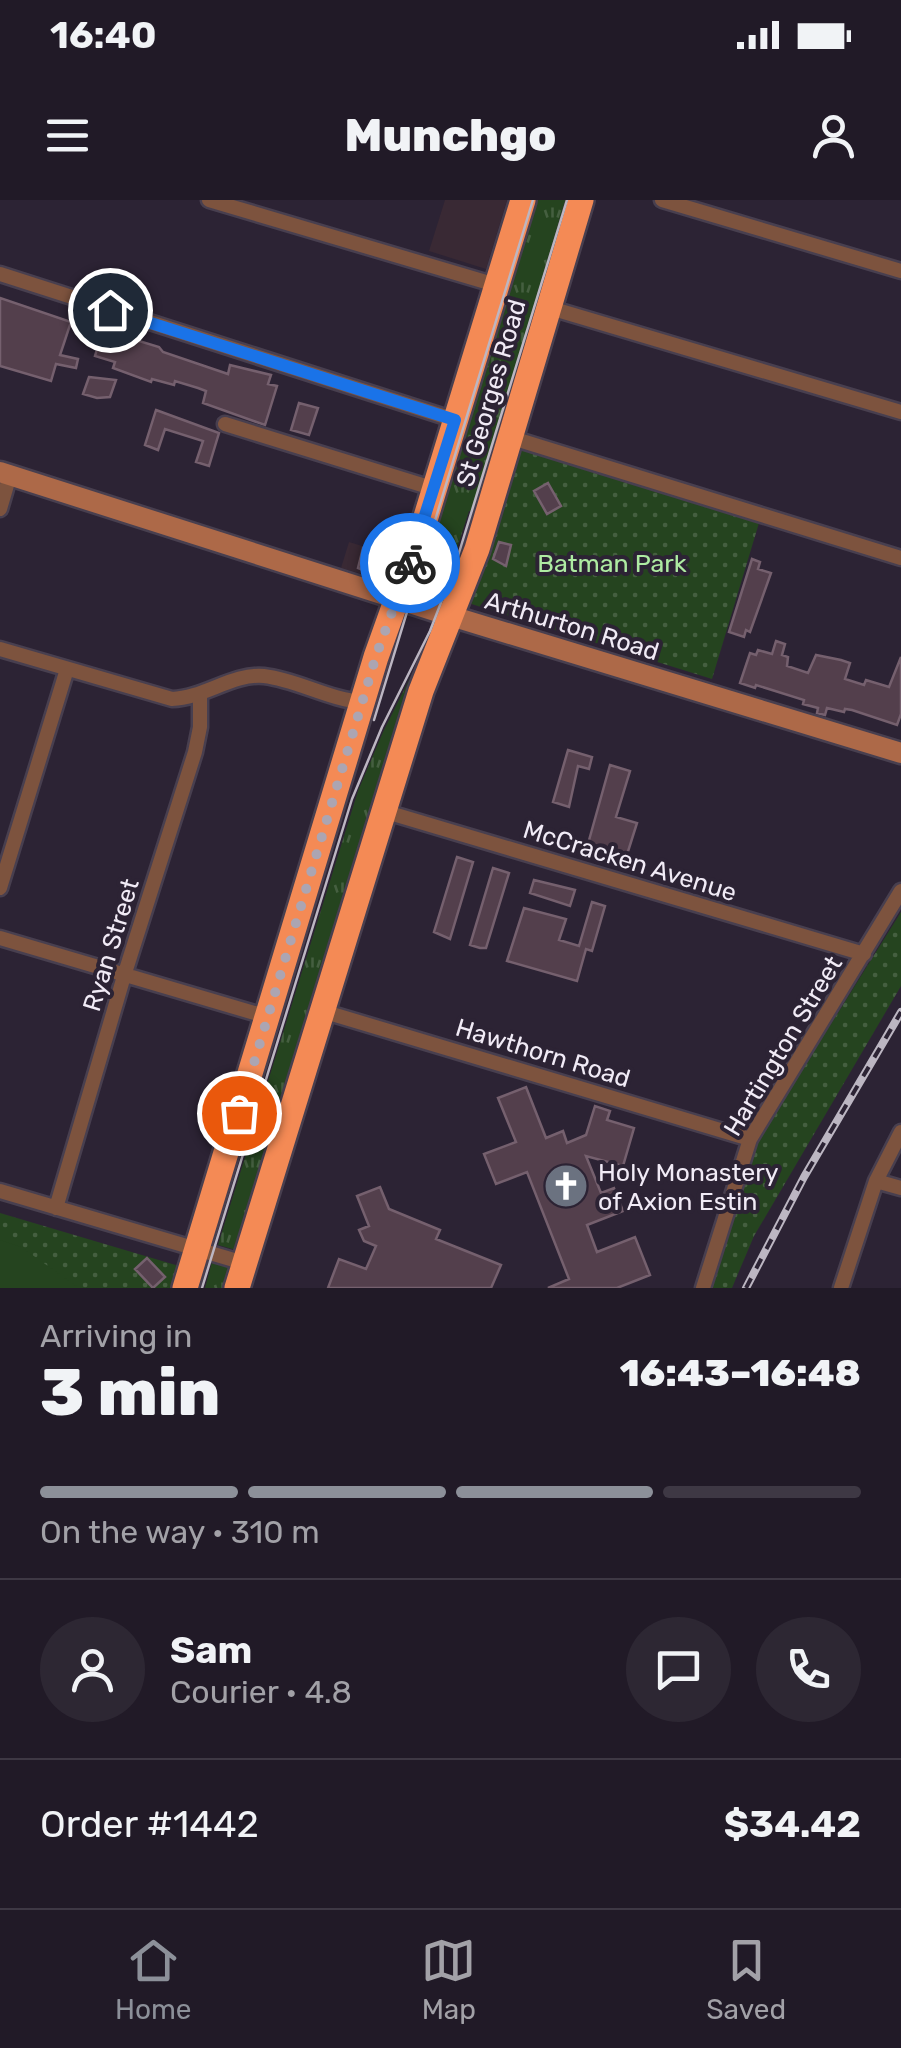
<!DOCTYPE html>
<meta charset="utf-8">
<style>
:root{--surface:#211a27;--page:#2d2733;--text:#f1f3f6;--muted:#a2a1a7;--line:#3e3844;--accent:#8c9099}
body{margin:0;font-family:Rubik,sans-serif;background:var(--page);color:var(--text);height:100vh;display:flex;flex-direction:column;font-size:38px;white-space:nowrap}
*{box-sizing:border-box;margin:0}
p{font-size:32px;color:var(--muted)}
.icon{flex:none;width:55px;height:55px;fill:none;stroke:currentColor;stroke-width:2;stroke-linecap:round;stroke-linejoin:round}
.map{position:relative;height:1088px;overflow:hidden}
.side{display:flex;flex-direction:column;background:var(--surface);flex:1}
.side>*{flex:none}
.pin{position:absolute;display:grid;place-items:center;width:85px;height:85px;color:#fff;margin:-42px;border:5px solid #fff;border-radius:50%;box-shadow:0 2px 10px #0007}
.courier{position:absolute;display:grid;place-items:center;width:100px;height:100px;margin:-50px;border:8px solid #1a73e8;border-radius:50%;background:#fff;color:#222;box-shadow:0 2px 12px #0007}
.headline em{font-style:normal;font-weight:800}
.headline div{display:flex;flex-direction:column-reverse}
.headline{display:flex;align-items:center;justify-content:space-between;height:170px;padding:0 40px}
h1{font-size:65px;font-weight:800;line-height:75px}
.bar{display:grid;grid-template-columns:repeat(4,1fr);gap:15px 10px;align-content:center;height:120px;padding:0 40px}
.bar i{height:12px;border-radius:8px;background:var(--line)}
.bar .current{background:var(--accent)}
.bar p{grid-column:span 4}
.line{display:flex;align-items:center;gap:25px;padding:0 40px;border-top:2px solid var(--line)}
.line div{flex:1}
.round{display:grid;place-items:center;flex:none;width:105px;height:105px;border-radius:52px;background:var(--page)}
.status{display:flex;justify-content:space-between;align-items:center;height:70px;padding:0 50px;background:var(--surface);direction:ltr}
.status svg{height:28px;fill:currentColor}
header{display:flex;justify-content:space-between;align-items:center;height:130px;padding:0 40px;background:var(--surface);font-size:45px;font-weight:800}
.tab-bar{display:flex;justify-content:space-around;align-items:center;height:140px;border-top:2px solid var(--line);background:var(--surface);font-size:28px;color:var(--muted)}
.tab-bar a{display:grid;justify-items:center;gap:5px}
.tab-bar .current{color:var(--accent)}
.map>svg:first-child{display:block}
.commercial{fill:#392934}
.grass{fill:url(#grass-tufts)}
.park{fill:url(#park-dots)}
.pitch{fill:#25441f}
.building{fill:#533f4c;stroke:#75606e;stroke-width:2.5}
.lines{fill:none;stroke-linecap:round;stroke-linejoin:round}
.street-casing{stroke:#483f4f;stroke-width:19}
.secondary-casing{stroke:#483f4f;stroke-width:25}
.highway-casing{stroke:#483f4f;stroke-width:30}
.street{stroke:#7d533e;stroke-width:14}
.secondary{stroke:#ad6948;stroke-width:20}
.highway{stroke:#f48a55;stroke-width:25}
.tram{stroke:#bcb6c2;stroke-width:2.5}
.rail-casing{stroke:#bcb6c2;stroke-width:8}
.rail{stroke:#2c2334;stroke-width:4;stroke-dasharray:11;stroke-linecap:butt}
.done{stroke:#aca5b2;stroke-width:10;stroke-dasharray:0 18}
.route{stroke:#1a73e8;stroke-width:12}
.labels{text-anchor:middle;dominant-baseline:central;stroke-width:8;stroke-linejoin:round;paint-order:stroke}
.street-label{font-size:25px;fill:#f1ebf6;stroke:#2c2334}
.park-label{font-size:25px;fill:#aeeba2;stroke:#2c2334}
.poi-label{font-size:25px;fill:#f1ebf6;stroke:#2c2334;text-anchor:start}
</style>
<div class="status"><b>16:40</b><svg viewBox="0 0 49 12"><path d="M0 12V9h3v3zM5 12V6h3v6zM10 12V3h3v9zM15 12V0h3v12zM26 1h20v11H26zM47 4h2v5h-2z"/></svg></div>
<header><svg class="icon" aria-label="menu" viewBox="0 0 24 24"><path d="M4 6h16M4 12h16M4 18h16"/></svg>Munchgo<svg class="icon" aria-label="person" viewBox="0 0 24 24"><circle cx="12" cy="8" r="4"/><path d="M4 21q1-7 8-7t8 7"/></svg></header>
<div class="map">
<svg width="901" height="1088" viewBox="0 0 901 1088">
<defs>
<pattern id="grass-tufts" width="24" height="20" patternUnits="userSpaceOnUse" patternTransform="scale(2.5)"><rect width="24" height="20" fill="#25441f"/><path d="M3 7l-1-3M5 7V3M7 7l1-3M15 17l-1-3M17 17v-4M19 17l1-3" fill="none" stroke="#455f40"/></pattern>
<pattern id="park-dots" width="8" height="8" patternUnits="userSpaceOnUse" patternTransform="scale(2.5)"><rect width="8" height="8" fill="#25441f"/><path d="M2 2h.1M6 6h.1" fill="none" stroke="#455f40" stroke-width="1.8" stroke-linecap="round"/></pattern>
</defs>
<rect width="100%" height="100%" fill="#2c2334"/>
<!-- commercial -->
<path class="commercial" d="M 445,0 L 507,0 L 486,69 L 429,51 Z
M 349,342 L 399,357 L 393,378 L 387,381 L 341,368 Z"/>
<!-- grass -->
<path class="grass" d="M 536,0 L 573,0 L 478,313 L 469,311 L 444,389 L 421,382 Z
M 427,444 L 243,1052 L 218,1045 L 250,941 L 255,942 L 270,893 L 265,891 L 358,591 L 383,532 Z
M 212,1062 L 237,1071 L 232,1088 L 205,1088 Z"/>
<!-- park -->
<path class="park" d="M 516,248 L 759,323 L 712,479 L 465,402 Z
M 901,712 L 901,786 L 754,1036 L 732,1088 L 711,1088 L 759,939 Z
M 0,1013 L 179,1066 L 173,1088 L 0,1088 Z"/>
<!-- pitch -->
<path class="pitch" d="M 0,1040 L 21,1047 L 79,1088 L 0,1088 Z"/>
<!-- building -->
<path class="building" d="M 0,98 L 71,122 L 60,155 L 78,159 L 76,168 L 56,164 L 51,181 L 0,166 Z
M 103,130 L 159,147 L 163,152 L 228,174 L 230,165 L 271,175 L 268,184 L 277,186 L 265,225 L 203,203 L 206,191 L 198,188 L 175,181 L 174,185 L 152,179 L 151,182 L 113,168 L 115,162 L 95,156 Z
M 89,177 L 116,180 L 110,197 L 97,198 L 83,194 Z
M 299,203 L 318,208 L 309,235 L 291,230 Z
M 156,210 L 219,233 L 209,266 L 196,262 L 203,241 L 165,229 L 158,250 L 145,245 Z
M 548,283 L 561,306 L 547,314 L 534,291 Z
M 499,342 L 511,345 L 506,366 L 493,359 Z
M 363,348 L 395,357 L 386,380 L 358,368 Z
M 752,359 L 760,362 L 758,369 L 771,373 L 750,432 L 746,430 L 744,437 L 729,432 Z
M 776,441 L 785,444 L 782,455 L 788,457 L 787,466 L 808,473 L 816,455 L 841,460 L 850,463 L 845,479 L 864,485 L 866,480 L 889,487 L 901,457 L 901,514 L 897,525 L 852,510 L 845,509 L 844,512 L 827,508 L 825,515 L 817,513 L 818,508 L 803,504 L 804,500 L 756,485 L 755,488 L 740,483 L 750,453 L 756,455 L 758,450 L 772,454 Z
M 568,550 L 592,557 L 589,569 L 578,566 L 569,607 L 553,602 Z
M 610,565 L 630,571 L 616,617 L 637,623 L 625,661 L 586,651 Z
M 457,657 L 473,662 L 450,739 L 434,732 Z
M 493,668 L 509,673 L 486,748 L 480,748 L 470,745 Z
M 534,680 L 575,690 L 570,706 L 530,693 Z
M 592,702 L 605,706 L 592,751 L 586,749 L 577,781 L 507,761 L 524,708 L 566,719 L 559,740 L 579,746 Z
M 526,887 L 546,938 L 563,931 L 567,943 L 586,935 L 595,906 L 610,911 L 607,920 L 634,928 L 623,966 L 586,956 L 601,993 L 614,988 L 623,1011 L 587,1025 L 597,1052 L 635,1037 L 650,1075 L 617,1088 L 548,1088 L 569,1079 L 527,972 L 496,984 L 484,954 L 516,942 L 498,898 Z
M 380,987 L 389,1009 L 440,1030 L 436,1039 L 501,1065 L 491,1088 L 328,1088 L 339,1059 L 366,1069 L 376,1046 L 364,1041 L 359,1030 L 369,1026 L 357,996 Z
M 147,1058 L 165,1077 L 153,1088 L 135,1069 Z"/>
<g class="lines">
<defs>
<path id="street" d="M 209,0 L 496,85
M 662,0 L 901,71
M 0,74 L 455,220
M 547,107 L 901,212
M 225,224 L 435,289
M 509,237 L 901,358
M 0,309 L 10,275
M 0,449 L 172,499 C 204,498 233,473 264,476 C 298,480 329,500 364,502
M 383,611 L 864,754
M 0,688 L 67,469
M 0,738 L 268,817
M 322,811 L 750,939
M 876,981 L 901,988
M 0,991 L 244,1063
M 56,1008 L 124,776 L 195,552 L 200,527 L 200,495
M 703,1088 L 750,939 L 901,691
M 841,1088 L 876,981 L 901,932"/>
<path id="secondary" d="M 0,272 L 438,412 L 901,553"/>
<path id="highway" d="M 185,1088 L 376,457 L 425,320 L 523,0
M 237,1088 L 421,491 L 477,349 L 581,0"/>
</defs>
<!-- street casing -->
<use href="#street" class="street-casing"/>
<!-- secondary casing -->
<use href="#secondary" class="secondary-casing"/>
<!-- highway casing -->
<use href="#highway" class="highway-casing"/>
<!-- street -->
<use href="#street" class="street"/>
<!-- secondary -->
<use href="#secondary" class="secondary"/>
<!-- highway -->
<use href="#highway" class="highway"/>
<!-- tram -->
<path class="tram" d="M 374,520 L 533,0
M 202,1088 L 352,599 L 382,527 L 430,431 L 454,369 L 567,0"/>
<defs>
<path id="rail" d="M 746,1088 L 804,977 L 901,812"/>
</defs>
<!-- rail casing -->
<use href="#rail" class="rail-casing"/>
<!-- rail -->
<use href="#rail" class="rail"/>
</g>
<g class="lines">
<!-- done -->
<path class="done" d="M 239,913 L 376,456 L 410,363"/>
<!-- route -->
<path class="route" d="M 110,110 L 455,220 L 410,363"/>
</g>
<!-- icons -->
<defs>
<symbol id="church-disc" viewBox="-11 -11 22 22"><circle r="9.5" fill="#6b7280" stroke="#2c2334"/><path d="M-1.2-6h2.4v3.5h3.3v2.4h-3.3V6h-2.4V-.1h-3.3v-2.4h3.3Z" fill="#fff"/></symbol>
</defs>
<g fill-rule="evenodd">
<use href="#church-disc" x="541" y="961" width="50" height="50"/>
</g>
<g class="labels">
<!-- street labels -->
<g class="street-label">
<text transform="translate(491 193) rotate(-74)">St Georges Road</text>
<text transform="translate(572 426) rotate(17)">Arthurton Road</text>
<text transform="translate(630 661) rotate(17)">McCracken Avenue</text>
<text transform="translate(111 745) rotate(-73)">Ryan Street</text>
<text transform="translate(783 846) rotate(-59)">Hartington Street</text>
<text transform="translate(543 853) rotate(17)">Hawthorn Road</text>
</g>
<!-- park labels -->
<g class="park-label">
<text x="612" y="363">Batman Park</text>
</g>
<!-- poi labels -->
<g class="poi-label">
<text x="598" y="972">Holy Monastery<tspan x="598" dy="29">of Axion Estin</tspan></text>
</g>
</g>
</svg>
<div class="pin" style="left:239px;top:913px;background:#ea580c"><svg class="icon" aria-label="bag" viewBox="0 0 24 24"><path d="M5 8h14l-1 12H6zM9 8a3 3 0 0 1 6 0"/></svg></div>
<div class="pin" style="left:110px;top:110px;background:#1f2937"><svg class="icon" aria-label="home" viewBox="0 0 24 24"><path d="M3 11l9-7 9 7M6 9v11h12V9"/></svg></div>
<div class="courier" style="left:410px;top:363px"><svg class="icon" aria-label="bike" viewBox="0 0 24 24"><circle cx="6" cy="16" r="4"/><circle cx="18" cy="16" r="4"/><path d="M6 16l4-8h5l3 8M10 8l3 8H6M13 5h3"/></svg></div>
</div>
<section class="side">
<div class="headline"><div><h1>3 min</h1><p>Arriving in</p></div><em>16:43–16:48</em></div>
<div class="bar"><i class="current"></i><i class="current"></i><i class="current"></i><i></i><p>On the way · 310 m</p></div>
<div class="line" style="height:180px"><a class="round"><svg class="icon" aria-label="person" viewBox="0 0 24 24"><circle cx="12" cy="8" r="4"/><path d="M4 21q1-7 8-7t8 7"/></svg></a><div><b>Sam</b><p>Courier · 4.8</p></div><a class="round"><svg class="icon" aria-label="chat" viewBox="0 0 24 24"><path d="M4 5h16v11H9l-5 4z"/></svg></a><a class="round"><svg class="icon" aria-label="phone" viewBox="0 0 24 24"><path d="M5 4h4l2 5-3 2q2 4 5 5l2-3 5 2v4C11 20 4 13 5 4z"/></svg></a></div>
<div class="line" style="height:130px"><div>Order #1442</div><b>$34.42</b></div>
</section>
<nav class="tab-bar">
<a class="current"><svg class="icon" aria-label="home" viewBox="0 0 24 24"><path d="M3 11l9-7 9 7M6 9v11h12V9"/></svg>Home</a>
<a><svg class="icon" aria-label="map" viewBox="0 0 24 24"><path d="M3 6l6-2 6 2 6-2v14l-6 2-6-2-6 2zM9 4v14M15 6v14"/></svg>Map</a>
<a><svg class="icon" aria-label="saved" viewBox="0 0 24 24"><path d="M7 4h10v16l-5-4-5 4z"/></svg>Saved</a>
</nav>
